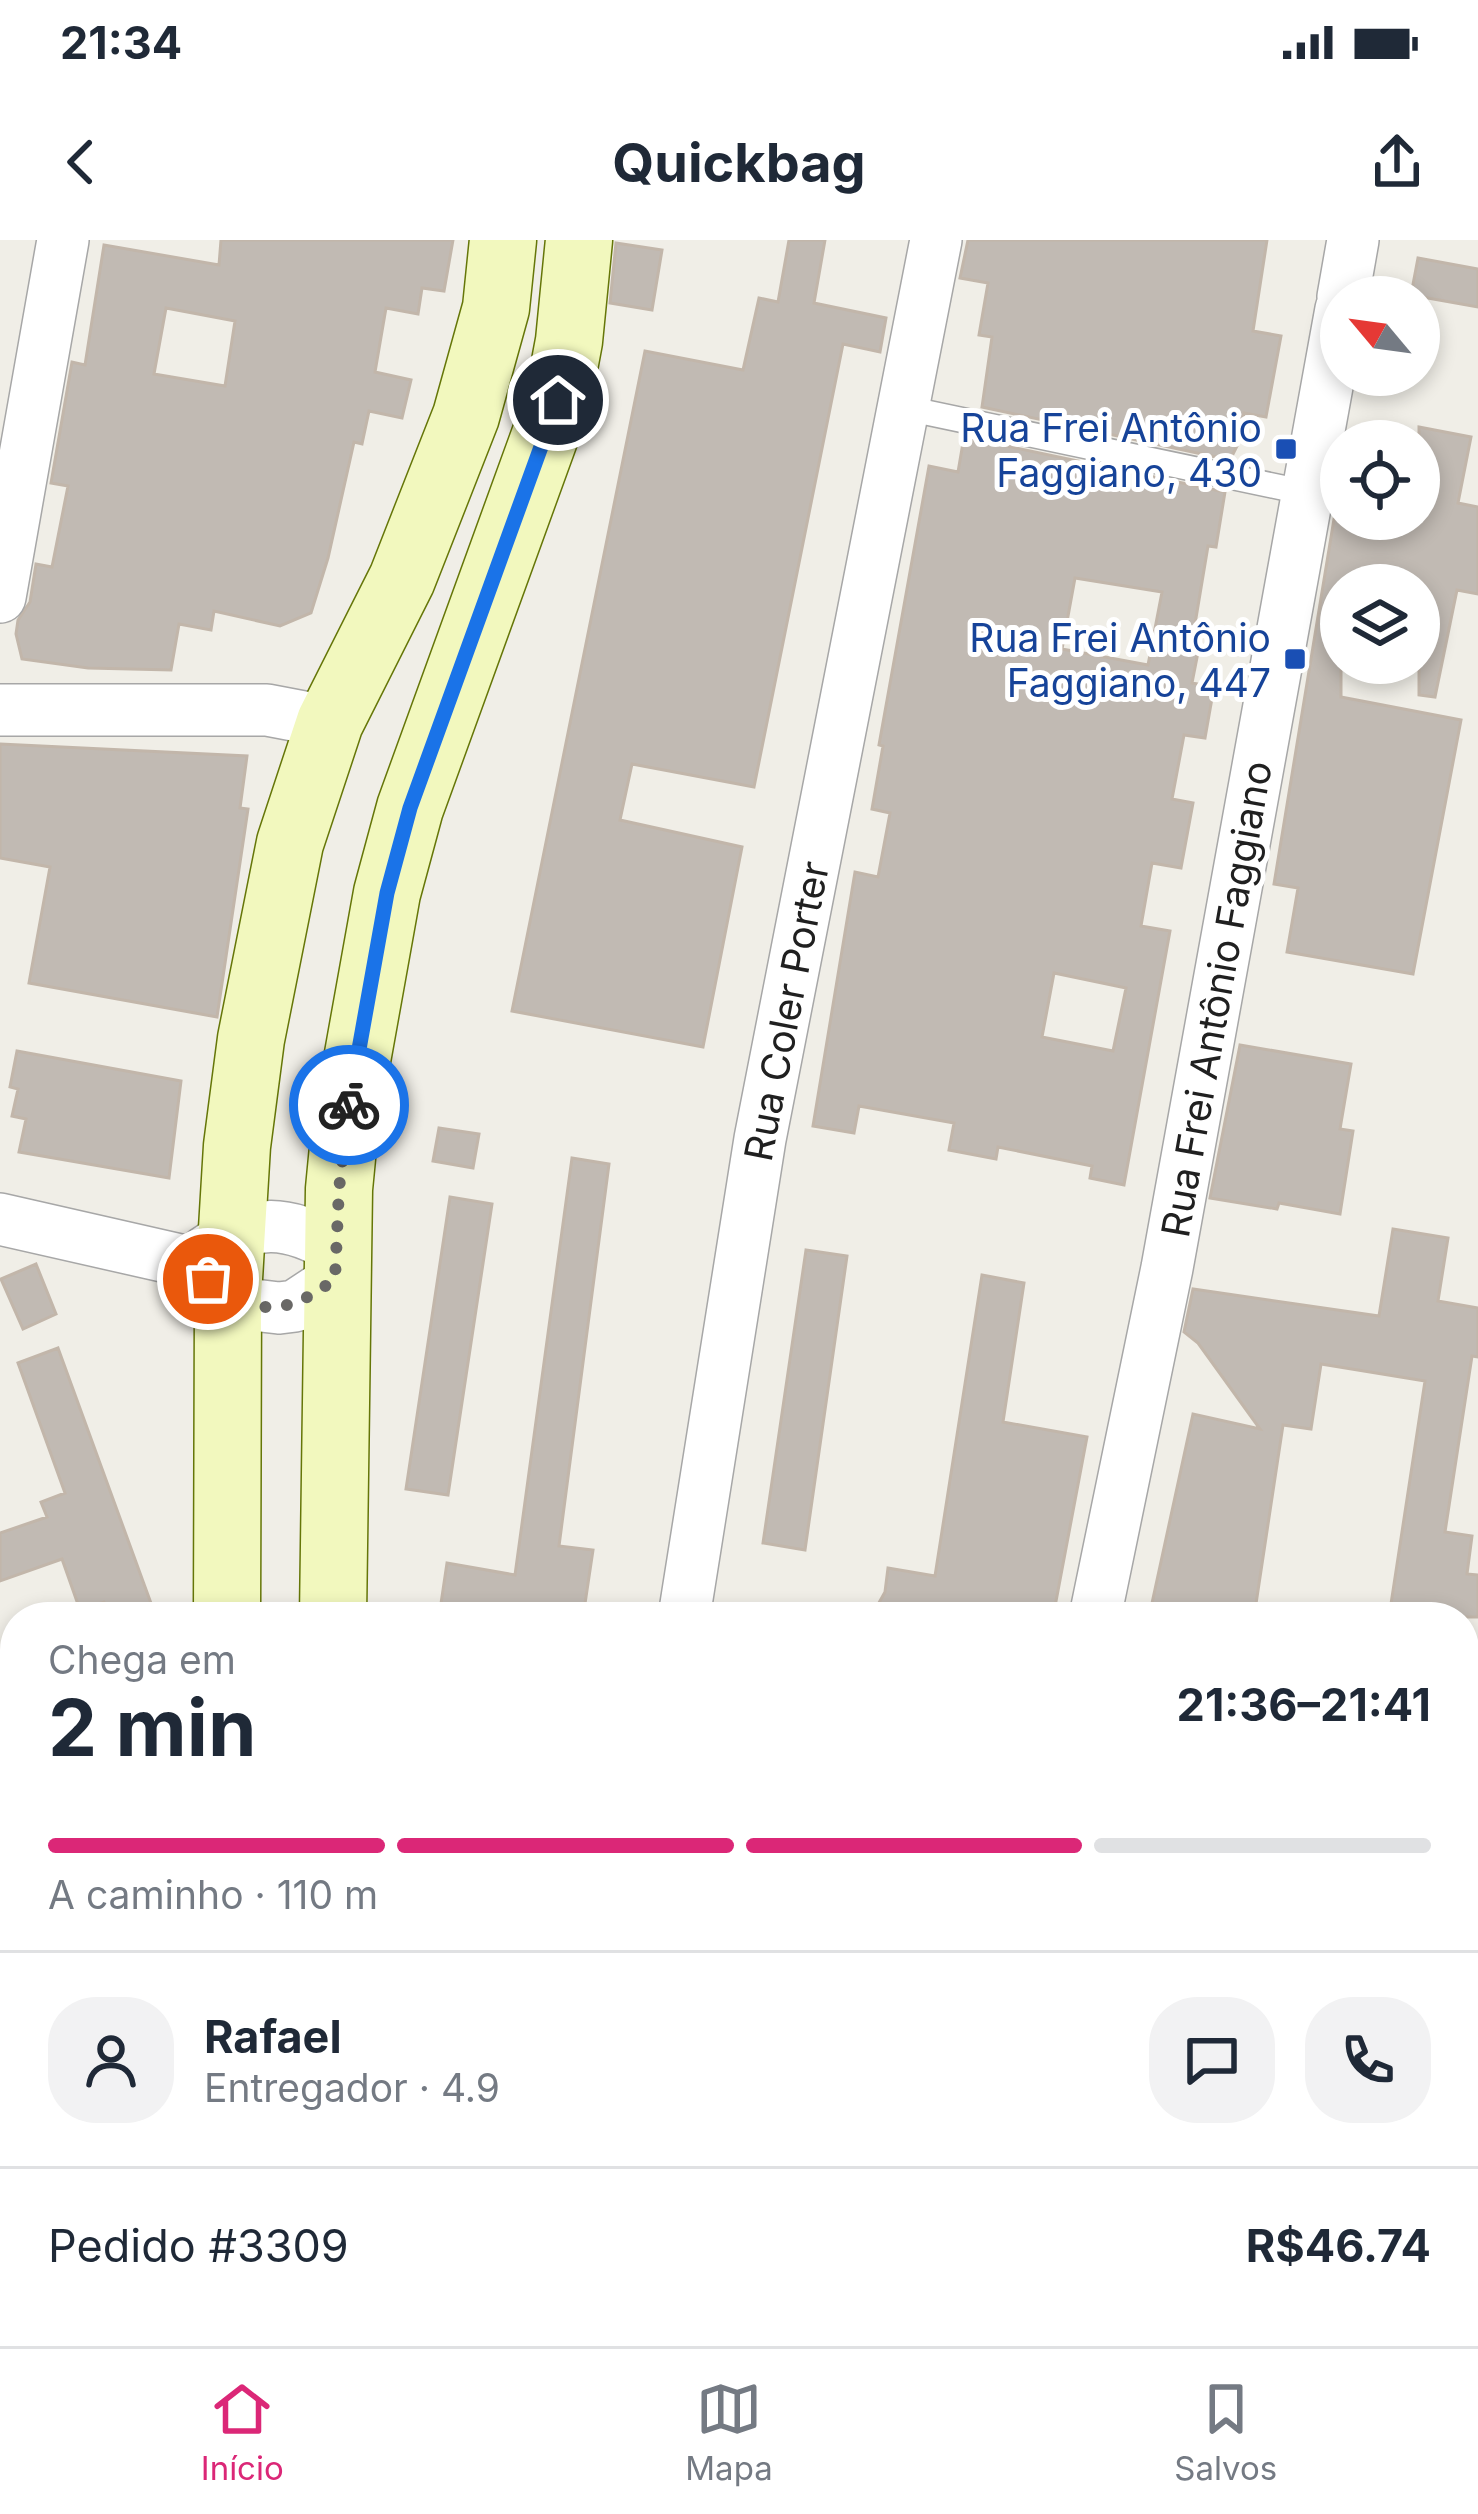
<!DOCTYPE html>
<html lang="pt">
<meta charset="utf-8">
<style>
:root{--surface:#fff;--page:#f2f2f3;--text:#1f2937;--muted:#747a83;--line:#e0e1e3;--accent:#db2777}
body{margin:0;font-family:Inter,sans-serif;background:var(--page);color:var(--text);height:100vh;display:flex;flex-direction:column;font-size:45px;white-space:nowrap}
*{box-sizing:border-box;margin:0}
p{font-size:39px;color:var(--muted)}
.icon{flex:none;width:66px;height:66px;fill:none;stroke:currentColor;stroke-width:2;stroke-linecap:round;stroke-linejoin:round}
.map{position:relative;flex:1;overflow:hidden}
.panel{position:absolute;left:0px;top:1362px;width:1479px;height:744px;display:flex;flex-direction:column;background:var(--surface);border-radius:48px 48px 0 0;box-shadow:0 6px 18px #0003}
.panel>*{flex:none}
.needle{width:78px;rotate:299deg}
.fabs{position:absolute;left:1320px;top:36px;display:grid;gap:24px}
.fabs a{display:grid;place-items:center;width:120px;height:120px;border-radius:50%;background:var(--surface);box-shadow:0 6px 18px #0003;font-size:60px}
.pin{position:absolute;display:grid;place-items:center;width:102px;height:102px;color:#fff;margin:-51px;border:6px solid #fff;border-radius:50%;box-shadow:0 3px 12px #0007}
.courier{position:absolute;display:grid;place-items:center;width:120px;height:120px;margin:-60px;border:9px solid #1a73e8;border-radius:50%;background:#fff;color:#222;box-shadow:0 3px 15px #0007}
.headline em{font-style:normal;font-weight:700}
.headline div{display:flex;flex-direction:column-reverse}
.headline{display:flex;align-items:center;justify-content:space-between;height:204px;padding:0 48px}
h1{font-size:78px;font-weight:700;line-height:90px}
.bar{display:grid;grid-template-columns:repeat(4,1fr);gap:18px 12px;align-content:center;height:144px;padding:0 48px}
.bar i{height:15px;border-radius:9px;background:var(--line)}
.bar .active{background:var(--accent)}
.bar p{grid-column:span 4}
.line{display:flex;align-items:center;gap:30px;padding:0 48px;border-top:3px solid var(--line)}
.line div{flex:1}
.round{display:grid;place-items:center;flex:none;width:126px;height:126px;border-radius:48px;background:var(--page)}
.status{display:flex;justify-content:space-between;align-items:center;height:84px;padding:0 60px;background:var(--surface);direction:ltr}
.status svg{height:33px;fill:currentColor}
header{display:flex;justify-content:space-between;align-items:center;height:156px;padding:0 48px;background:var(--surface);font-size:54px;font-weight:700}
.tabs{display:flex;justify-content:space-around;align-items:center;height:168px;border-top:3px solid var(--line);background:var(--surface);font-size:33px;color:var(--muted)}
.tabs a{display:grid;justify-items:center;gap:6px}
.tabs .active{color:var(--accent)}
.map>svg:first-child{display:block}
.building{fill:#c1bab3;stroke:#c2b6aa;stroke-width:3;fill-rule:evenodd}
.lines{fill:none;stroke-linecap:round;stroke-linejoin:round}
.service-casing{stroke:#a7a7a7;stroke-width:27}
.minor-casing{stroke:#a7a7a7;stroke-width:54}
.secondary-casing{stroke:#657608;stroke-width:69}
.service{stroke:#fff;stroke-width:24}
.minor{stroke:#fff;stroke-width:51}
.secondary{stroke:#f2f8be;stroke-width:66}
.done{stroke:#696866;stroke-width:12;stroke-dasharray:0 21.6}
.route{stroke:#1a73e8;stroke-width:15}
.transit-dot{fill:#1a4fb4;stroke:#fff;stroke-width:4.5}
.labels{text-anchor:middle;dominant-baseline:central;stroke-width:10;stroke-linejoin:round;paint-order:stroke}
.transit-label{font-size:39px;fill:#164399;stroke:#fff;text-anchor:end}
.street-label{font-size:39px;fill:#202020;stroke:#fff}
</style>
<div class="status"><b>21:34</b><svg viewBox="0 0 49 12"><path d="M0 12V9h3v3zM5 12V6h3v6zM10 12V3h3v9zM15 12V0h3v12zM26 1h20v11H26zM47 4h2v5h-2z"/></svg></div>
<header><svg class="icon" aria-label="back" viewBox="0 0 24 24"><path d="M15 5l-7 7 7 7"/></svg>Quickbag<svg class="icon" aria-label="share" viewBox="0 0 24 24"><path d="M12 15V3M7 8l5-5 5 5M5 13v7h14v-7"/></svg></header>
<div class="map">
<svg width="1478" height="2106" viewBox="0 0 1478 2106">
<rect width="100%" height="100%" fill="#f0eee7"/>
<!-- building -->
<path class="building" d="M 221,0 L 453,0 L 444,51 L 422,48 L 418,74 L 386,68 L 375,132 L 411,140 L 402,178 L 369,171 L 362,204 L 354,202 L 328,318 L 311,373 L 280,386 L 214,371 L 211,390 L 179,384 L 171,430 L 88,428 L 22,419 L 16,394 L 18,380 L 30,362 L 36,324 L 52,327 L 68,246 L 51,243 L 72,122 L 85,125 L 104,5 L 219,25 ZM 166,68 L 235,81 L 225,146 L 154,134 Z
M 789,0 L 825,0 L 814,63 L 886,78 L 880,112 L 843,104 L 754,547 L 632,524 L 620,580 L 742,607 L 703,807 L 512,771 L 645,111 L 743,130 L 759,58 L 778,62 Z
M 968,0 L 1267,0 L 1253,91 L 1281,96 L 1266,177 L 1244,173 L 1238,204 L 1230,220 L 982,167 L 992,97 L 979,95 L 988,43 L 960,38 Z
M 616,3 L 662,10 L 652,70 L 610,63 Z
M 1418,18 L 1478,29 L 1478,67 L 1411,55 Z
M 1419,187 L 1471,197 L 1458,263 L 1478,267 L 1478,354 L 1457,350 L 1435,457 L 1419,455 L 1419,345 L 1341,345 L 1341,457 L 1461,480 L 1413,734 L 1287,712 L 1298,648 L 1274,644 L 1334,279 L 1419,279 Z
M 964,197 L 1225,252 L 1216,307 L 1208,306 L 1193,396 L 1201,397 L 1192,443 L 1214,447 L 1205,498 L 1184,495 L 1172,559 L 1193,563 L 1181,628 L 1152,623 L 1141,686 L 1170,691 L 1124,945 L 1090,938 L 1092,926 L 998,907 L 996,919 L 949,910 L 954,883 L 859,866 L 854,893 L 813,886 L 855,632 L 878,637 L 890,573 L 872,569 L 883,506 L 879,505 L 929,226 L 958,232 ZM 1075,338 L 1162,352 L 1148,425 L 1062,409 ZM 1054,733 L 1126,748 L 1113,811 L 1042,797 Z
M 0,504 L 247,516 L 240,568 L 248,569 L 217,777 L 29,743 L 50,627 L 0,618 Z
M 1240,805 L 1351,824 L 1340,889 L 1353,891 L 1340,974 L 1279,963 L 1277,969 L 1210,958 Z
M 17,811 L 181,841 L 169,938 L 19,912 L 26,879 L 12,876 L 18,849 L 10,847 Z
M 439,888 L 479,894 L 473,928 L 433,921 Z
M 572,918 L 609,924 L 559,1306 L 593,1310 L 583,1377 L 439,1377 L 447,1323 L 515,1335 Z
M 450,957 L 492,964 L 448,1255 L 406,1249 Z
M 1393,989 L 1448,998 L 1438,1061 L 1478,1068 L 1478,1117 L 1472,1116 L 1445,1292 L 1472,1296 L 1467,1334 L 1478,1335 L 1478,1377 L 1389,1377 L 1425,1141 L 1321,1124 L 1311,1189 L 1283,1185 L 1254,1377 L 1149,1377 L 1193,1174 L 1260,1189 L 1198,1103 L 1184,1092 L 1193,1049 L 1379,1076 Z
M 806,1010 L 847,1016 L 805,1310 L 763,1303 Z
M 36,1024 L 56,1074 L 23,1089 L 1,1039 Z
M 982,1035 L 1024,1043 L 1003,1182 L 1087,1197 L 1053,1377 L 1005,1372 L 1005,1377 L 871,1377 L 885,1352 L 888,1328 L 935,1336 Z
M 58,1108 L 156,1377 L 110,1377 L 104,1362 L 80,1370 L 62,1319 L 0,1341 L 0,1293 L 47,1277 L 41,1262 L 65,1253 L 18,1123 Z"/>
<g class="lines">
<defs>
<path id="service" d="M 905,168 L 1308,253"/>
<path id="minor" d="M 1343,57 L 1353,0
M 0,357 L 63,0
M 0,470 L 267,470 L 330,482
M 0,979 L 189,1022 L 228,1055 L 254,1065 L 279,1068 L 295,1066 L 336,1039
M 205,1012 C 253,978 287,979 337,1009
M 684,1377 L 760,899 L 936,0
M 1095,1377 L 1167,1028 L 1341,69
M 1464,1531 L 1478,1533
M 1464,1869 L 1478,1871
M 663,2091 L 764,2106
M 972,2106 L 975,2091"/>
<path id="secondary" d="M 227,1377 L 228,1055 L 237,906 L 251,799 L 290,603 L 330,482 L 402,339 L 466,176 L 496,68 L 503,0
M 333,1377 L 339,949 L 345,887 L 387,653 L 410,568 L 558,160 L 569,101 L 579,0
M 333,2091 L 333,2106
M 217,2106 L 218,2091"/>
</defs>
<!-- service casing -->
<use href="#service" class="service-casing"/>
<!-- minor casing -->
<use href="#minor" class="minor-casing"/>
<!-- secondary casing -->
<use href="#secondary" class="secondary-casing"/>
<!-- service -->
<use href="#service" class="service"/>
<!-- minor -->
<use href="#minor" class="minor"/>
<!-- secondary -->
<use href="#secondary" class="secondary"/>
</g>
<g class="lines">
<!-- done -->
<path class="done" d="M 208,1039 C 256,1078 288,1075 335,1039 L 339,949 L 349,865"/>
<!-- route -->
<path class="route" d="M 349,865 L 387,653 L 410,568 L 558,160"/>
</g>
<!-- markers -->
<g class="transit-dot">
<rect x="1274" y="197" width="24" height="24" rx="6"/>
<rect x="1283" y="407" width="24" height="24" rx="6"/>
</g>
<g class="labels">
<!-- transit labels -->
<g class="transit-label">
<text x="1262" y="187">Rua Frei Antônio<tspan x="1262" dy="45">Faggiano, 430</tspan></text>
<text x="1271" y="397">Rua Frei Antônio<tspan x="1271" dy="45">Faggiano, 447</tspan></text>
</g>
<!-- street labels -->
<g class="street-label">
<text transform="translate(1216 759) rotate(-80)">Rua Frei Antônio Faggiano</text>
<text transform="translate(786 771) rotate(-79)">Rua Coler Porter</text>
</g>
</g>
</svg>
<div class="fabs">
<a><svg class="needle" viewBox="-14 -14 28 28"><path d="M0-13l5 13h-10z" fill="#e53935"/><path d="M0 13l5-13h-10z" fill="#747a83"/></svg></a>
<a><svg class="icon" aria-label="locate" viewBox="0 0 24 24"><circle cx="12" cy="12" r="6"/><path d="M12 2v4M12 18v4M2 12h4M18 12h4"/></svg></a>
<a><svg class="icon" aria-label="layers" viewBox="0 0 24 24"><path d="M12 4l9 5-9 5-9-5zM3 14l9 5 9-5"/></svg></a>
</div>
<div class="pin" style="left:208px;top:1039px;background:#ea580c"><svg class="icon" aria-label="bag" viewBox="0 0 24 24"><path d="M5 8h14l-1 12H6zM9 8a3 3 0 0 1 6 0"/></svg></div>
<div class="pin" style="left:558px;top:160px;background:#1f2937"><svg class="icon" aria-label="home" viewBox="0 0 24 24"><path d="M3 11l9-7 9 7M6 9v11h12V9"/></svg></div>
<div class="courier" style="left:349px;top:865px"><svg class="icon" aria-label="bike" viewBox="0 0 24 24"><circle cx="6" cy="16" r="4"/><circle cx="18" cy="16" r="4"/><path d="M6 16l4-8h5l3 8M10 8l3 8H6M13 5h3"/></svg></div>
<section class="panel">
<div class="headline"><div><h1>2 min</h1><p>Chega em</p></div><em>21:36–21:41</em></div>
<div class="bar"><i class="active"></i><i class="active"></i><i class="active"></i><i></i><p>A caminho · 110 m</p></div>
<div class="line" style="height:216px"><a class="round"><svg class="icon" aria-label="person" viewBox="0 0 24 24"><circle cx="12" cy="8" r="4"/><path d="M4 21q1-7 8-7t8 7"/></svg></a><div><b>Rafael</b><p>Entregador · 4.9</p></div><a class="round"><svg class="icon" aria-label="chat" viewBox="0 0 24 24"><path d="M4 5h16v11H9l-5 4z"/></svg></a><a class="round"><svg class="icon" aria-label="phone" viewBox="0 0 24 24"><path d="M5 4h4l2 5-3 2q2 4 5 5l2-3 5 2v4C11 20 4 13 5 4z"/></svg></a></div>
<div class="line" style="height:156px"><div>Pedido #3309</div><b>R$46.74</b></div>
</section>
</div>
<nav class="tabs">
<a class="active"><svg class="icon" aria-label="home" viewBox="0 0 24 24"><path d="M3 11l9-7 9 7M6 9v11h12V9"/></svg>Início</a>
<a><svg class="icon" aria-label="map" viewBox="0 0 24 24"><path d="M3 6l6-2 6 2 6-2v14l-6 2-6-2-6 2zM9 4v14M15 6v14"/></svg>Mapa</a>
<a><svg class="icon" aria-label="saved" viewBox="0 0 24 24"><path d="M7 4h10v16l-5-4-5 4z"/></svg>Salvos</a>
</nav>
